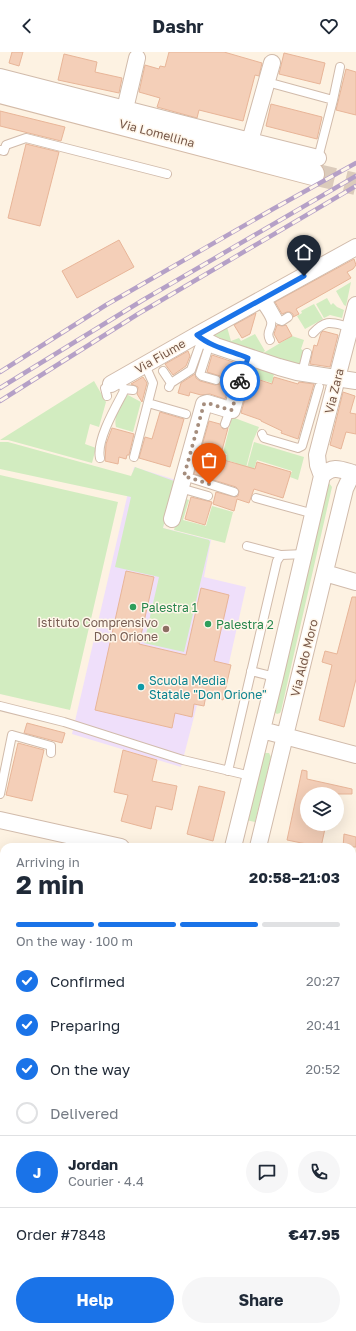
<!DOCTYPE html>
<meta charset="utf-8">
<style>
:root{--surface:#fff;--page:#f6f6f7;--text:#1f2937;--muted:#747a83;--line:#e0e1e3;--accent:#1a73e8}
body{margin:0;font-family:"Golos Text",sans-serif;background:var(--page);color:var(--text);height:100vh;display:flex;flex-direction:column;font-size:15px;white-space:nowrap}
*{box-sizing:border-box;margin:0}
p{font-size:13px;color:var(--muted)}
.icon{flex:none;width:22px;height:22px;fill:none;stroke:currentColor;stroke-width:2;stroke-linecap:round;stroke-linejoin:round}
.map{position:relative;flex:1;overflow:hidden}
.details{position:absolute;left:0px;top:791px;width:356px;height:488px;display:flex;flex-direction:column;background:var(--surface);border-radius:12px 12px 0 0;box-shadow:0 4px 16px #0002}
.details>*{flex:none}
.tools{position:absolute;left:300px;top:735px;display:grid;gap:8px}
.tools a{display:grid;place-items:center;width:44px;height:44px;border-radius:50%;background:var(--surface);box-shadow:0 4px 16px #0002;font-size:20px}
.pin{position:absolute;display:grid;place-items:center;width:34px;height:34px;color:#fff;margin:-41px -17px;border-radius:50% 50% 50% 0;rotate:-45deg;box-shadow:0 0 4px #0007}
.pin .icon{rotate:45deg}
.courier{position:absolute;display:grid;place-items:center;width:40px;height:40px;margin:-20px;border:3px solid #1a73e8;border-radius:50%;background:#fff;color:#222;box-shadow:0 1px 5px #0007}
.headline em{font-style:normal;font-weight:700}
.headline div{display:flex;flex-direction:column-reverse}
.headline{display:flex;align-items:center;justify-content:space-between;height:68px;padding:0 16px}
h1{font-size:26px;font-weight:700;line-height:30px}
.bar{display:grid;grid-template-columns:repeat(4,1fr);gap:6px 4px;align-content:center;height:48px;padding:0 16px}
.bar i{height:5px;border-radius:3px;background:var(--line)}
.bar .active{background:var(--accent)}
.bar p{grid-column:span 4}
.line{display:flex;align-items:center;gap:10px;padding:0 16px;border-top:1px solid var(--line)}
.line div{flex:1}
.round{display:grid;place-items:center;flex:none;width:42px;height:42px;border-radius:21px;background:var(--page)}
ol{padding:0 16px;list-style:none}
li{display:flex;align-items:center;gap:12px;height:44px}
li p{margin-inline-start:auto}
li .icon{padding:4px;border-radius:50%;background:var(--accent);color:#fff;stroke-width:4}
li:last-child{color:var(--muted)}
li i{width:22px;height:22px;border:2px solid var(--line);border-radius:50%}
.action{display:flex;gap:8px;margin-top:auto;padding:8px 16px}
.action a{flex:1;height:46px;border-radius:24px;background:var(--accent);color:#fff;font-size:16px;font-weight:700;line-height:46px;text-align:center}
.action a+a{background:var(--page);color:var(--text)}
header{display:flex;justify-content:space-between;align-items:center;height:52px;padding:0 16px;background:var(--surface);font-size:18px;font-weight:700}
.map>svg:first-child{display:block}
.education{fill:#efdffa}
.green{fill:#d2ecc0}
.building{fill:#f4cfb8;stroke:#e8b598}
.lines{fill:none;stroke-linecap:round;stroke-linejoin:round}
.secondary-tunnel{stroke:#dbcbbb;stroke-width:22;stroke-dasharray:22 11;stroke-linecap:butt}
.lane-casing{stroke:#d1bbab;stroke-width:10}
.street-casing{stroke:#d1bbab;stroke-width:18}
.secondary-casing{stroke:#d4bba8;stroke-width:24}
.lane{stroke:#fff;stroke-width:8}
.street{stroke:#fff;stroke-width:16}
.secondary{stroke:#fff;stroke-width:22}
.rail-casing{stroke:#b5a0c7;stroke-width:4.5}
.rail{stroke:#fff6ea;stroke-width:3;stroke-dasharray:9;stroke-linecap:butt}
.done{stroke:#a58d7d;stroke-width:4;stroke-dasharray:0 7.2}
.route{stroke:#1a73e8;stroke-width:5}
.leisure-dot{fill:#2e9e5b;stroke:#fff6ea;stroke-width:1.5}
.education-dot{fill:#8d6e63;stroke:#fff6ea;stroke-width:1.5}
.culture-dot{fill:#0f9aa8;stroke:#fff6ea;stroke-width:1.5}
.labels{text-anchor:middle;dominant-baseline:central;stroke-width:3;stroke-linejoin:round;paint-order:stroke}
.street-label{font-size:12px;fill:#765747;stroke:#fff6ea}
.leisure-label{font-size:12px;fill:#27864d;stroke:#fff6ea;text-anchor:start}
.education-label{font-size:12px;fill:#785e54;stroke:#fff6ea;text-anchor:end}
.culture-label{font-size:12px;fill:#0d838f;stroke:#fff6ea;text-anchor:start}
</style>
<header><svg class="icon" aria-label="back" viewBox="0 0 24 24"><path d="M15 5l-7 7 7 7"/></svg>Dashr<svg class="icon" aria-label="heart" viewBox="0 0 24 24"><path d="M12 20l-8-8c-3-5 5-10 8-4 3-6 11-1 8 4z"/></svg></header>
<div class="map">
<svg width="356" height="1279" viewBox="0 0 356 1279">
<rect width="100%" height="100%" fill="#fdf2e2"/>
<!-- education -->
<path class="education" d="M 134,415 L 176,428 L 163,476 L 211,488 L 204,525 L 246,535 L 227,620 L 229,621 L 223,648 L 208,644 L 206,646 L 204,654 L 197,653 L 181,715 L 72,682 Z"/>
<!-- green -->
<path class="green" d="M 351,230 L 346,254 L 344,253 L 336,239 Z
M 327,246 L 331,253 L 333,251 L 337,255 L 344,258 L 342,266 L 330,263 L 324,266 L 316,252 Z
M 314,252 L 323,267 L 305,277 L 297,264 L 302,261 L 301,259 Z
M 227,275 L 231,289 L 239,286 L 241,289 L 255,282 L 265,299 L 259,303 L 213,283 Z
M 292,284 L 304,288 L 301,297 L 304,299 L 300,314 L 260,303 Z
M 249,314 L 274,322 L 272,331 L 251,325 L 244,348 L 240,347 Z
M 94,329 L 106,350 L 99,375 L 90,372 L 85,392 L 96,396 L 92,411 L 8,388 L 0,388 Z
M 126,343 L 128,343 L 141,350 L 133,380 L 116,375 C 113,364 121,352 126,343 Z
M 232,365 L 259,375 L 253,389 L 241,435 L 231,433 L 236,411 L 226,408 L 227,402 L 223,401 Z
M 0,390 L 8,390 L 131,424 L 135,415 L 174,429 L 163,476 L 209,488 L 210,490 L 184,600 L 144,591 L 159,525 L 115,515 L 131,445 L 0,417 Z
M 254,390 L 304,405 L 298,428 L 290,425 L 292,419 L 257,408 L 247,439 L 241,437 Z
M 0,423 L 118,450 L 70,658 L 0,642 Z
M 329,431 L 332,435 L 281,659 L 280,661 L 277,662 L 274,660 L 327,432 Z
M 183,446 L 189,448 L 183,468 L 206,474 L 212,454 L 233,460 L 225,491 L 174,478 Z
M 264,701 L 269,701 L 271,705 L 255,770 L 246,768 Z
M 0,953 L 4,954 L 4,1260 L 0,1259 Z"/>
<!-- building -->
<path class="building" d="M 12,0 L 23,0 L 19,14 L 9,11 Z
M 169,0 L 224,0 L 262,11 L 259,24 L 255,23 L 243,69 L 199,58 L 197,66 L 157,55 L 160,46 L 139,40 L 145,13 L 159,17 L 160,14 L 165,15 Z
M 284,1 L 325,11 L 320,32 L 279,22 Z
M 64,2 L 97,10 L 95,20 L 122,26 L 119,41 L 58,28 Z
M 346,17 L 356,20 L 356,63 L 336,58 Z
M 271,52 L 322,65 L 317,87 L 266,74 Z
M 0,59 L 65,75 L 61,89 L 0,74 Z
M 26,92 L 59,100 L 40,174 L 8,166 Z
M 119,188 L 134,215 L 77,246 L 62,219 Z
M 354,207 L 356,213 L 353,217 L 347,220 L 351,226 L 296,257 L 299,262 L 293,265 L 293,262 L 290,260 L 287,260 L 282,262 L 275,250 Z
M 256,261 L 250,282 L 242,286 L 234,273 Z
M 277,273 L 282,274 L 286,273 L 292,284 L 279,291 L 274,282 Z
M 323,279 L 338,283 L 330,315 L 310,312 L 314,293 L 317,294 L 321,281 Z
M 188,299 L 190,304 L 186,314 L 173,323 L 165,312 Z
M 212,303 L 236,311 L 225,347 L 210,342 L 201,343 L 190,340 L 189,344 L 178,341 L 181,331 L 195,322 L 196,326 L 200,329 L 215,333 L 220,332 L 221,327 L 220,324 L 207,320 Z
M 143,325 L 147,331 L 142,350 L 137,342 L 138,335 L 131,332 Z
M 251,325 L 272,332 L 274,325 L 298,332 L 299,330 L 314,332 L 298,387 L 281,381 L 282,379 L 261,369 L 261,368 L 241,361 Z
M 343,340 L 355,344 L 350,361 L 356,362 L 356,382 L 346,380 L 341,397 L 330,393 Z
M 160,360 L 184,367 L 170,415 L 139,406 L 145,385 L 152,387 Z
M 209,369 L 220,372 L 223,377 L 228,376 L 221,402 L 226,403 L 224,408 L 255,417 L 257,410 L 291,420 L 283,446 L 254,437 L 249,451 L 237,447 L 234,459 L 213,452 L 216,440 L 235,445 L 238,444 L 239,439 L 236,435 L 194,422 Z
M 112,376 L 134,382 L 129,403 L 127,403 L 126,407 L 119,405 L 118,412 L 105,409 L 106,392 Z
M 191,445 L 212,450 L 205,473 L 185,467 Z
M 126,519 L 154,525 L 139,592 L 186,603 L 201,536 L 229,543 L 214,609 L 231,613 L 223,648 L 206,643 L 204,654 L 194,652 L 192,665 L 175,661 L 172,676 L 95,658 Z
M 352,545 L 356,545 L 356,627 L 344,675 L 319,668 L 332,613 L 322,610 L 325,599 L 337,602 Z
M 27,671 L 65,681 L 62,691 L 24,681 Z
M 18,691 L 44,698 L 32,749 L 6,743 Z
M 123,698 L 157,708 L 152,729 L 177,734 L 172,758 L 156,754 L 151,777 L 121,769 L 128,743 L 114,740 Z
M 302,718 L 307,719 L 307,727 L 352,737 L 352,742 L 307,742 L 307,772 L 326,772 L 321,795 L 287,788 Z
M 199,734 L 225,740 L 213,789 L 187,782 Z
M 344,782 L 356,785 L 356,795 L 343,795 Z"/>
<g class="lines">
<!-- secondary-tunnel -->
<path class="secondary-tunnel" d="M 313,122 L 356,132"/>
<defs>
<path id="lane" d="M 267,30 L 333,48 L 318,106
M 333,48 L 340,15
M 0,98 L 4,99 L 6,93 L 26,86 L 167,122
M 266,245 L 279,268 L 282,269 L 288,265
M 259,249 C 263,255 269,262 271,269 C 273,277 265,279 270,288
M 313,281 C 327,266 332,271 350,275
M 210,291 L 200,322 L 202,324 L 216,328
M 163,319 L 171,331
M 302,321 L 307,301
M 169,335 L 171,331 L 191,318 L 202,287
M 124,337 L 133,338
M 107,344 L 105,336 L 111,332
M 148,351 L 186,362
M 225,372 L 230,358
M 262,382 L 264,386 L 298,396 L 302,394 L 319,335
M 134,405 L 153,331 L 145,313
M 100,406 C 96,389 115,356 123,341 L 124,337 L 119,328
M 184,424 L 234,440
M 180,436 L 208,444
M 256,446 L 314,462
M 247,494 L 281,503
M 251,619 L 275,625
M 0,654 L 64,670 L 183,708 L 251,724
M 228,719 L 277,509 L 281,503 L 305,502
M 0,742 L 12,683 L 51,694 L 51,701
M 352,1137 L 356,1138"/>
<path id="street" d="M 0,25 L 250,89 L 272,11
M 125,57 L 137,6
M 250,89 L 318,106
M 197,283 L 202,287 L 216,294 L 279,315 L 297,320 L 356,329
M 111,332 L 197,283 L 356,195
M 322,424 L 318,413 L 317,403 L 356,253
M 172,467 L 204,352 L 207,351 L 230,358 L 232,358 L 247,305
M 325,521 L 356,530
M 262,678 L 356,703
M 0,768 L 121,795
M 233,795 L 275,625 L 322,424 C 333,412 342,418 356,422
M 258,795 L 345,437 L 351,424 L 356,422
M 0,883 L 4,884
M 352,968 L 356,969
M 352,1210 L 356,1210
M 125,1279 L 126,1275
M 212,1279 L 212,1275
M 272,1279 L 273,1275"/>
<path id="secondary" d="M 0,40 L 313,122"/>
</defs>
<!-- lane casing -->
<use href="#lane" class="lane-casing"/>
<!-- street casing -->
<use href="#street" class="street-casing"/>
<!-- secondary casing -->
<use href="#secondary" class="secondary-casing"/>
<!-- lane -->
<use href="#lane" class="lane"/>
<!-- street -->
<use href="#street" class="street"/>
<!-- secondary -->
<use href="#secondary" class="secondary"/>
<defs>
<path id="rail" d="M 0,320 L 106,253 L 273,157 L 356,111
M 0,336 L 143,248 L 356,124
M 0,349 L 138,262 L 356,134"/>
</defs>
<!-- rail casing -->
<use href="#rail" class="rail-casing"/>
<!-- rail -->
<use href="#rail" class="rail"/>
</g>
<g class="lines">
<!-- done -->
<path class="done" d="M 209,432 L 184,424 L 204,352 L 207,351 L 230,358 L 232,358 L 240,329"/>
<!-- route -->
<path class="route" d="M 240,329 L 248,306 C 231,299 211,295 197,283 L 304,224"/>
</g>
<!-- markers -->
<g class="leisure-dot">
<circle cx="133" cy="555" r="4"/>
<circle cx="208" cy="572" r="4"/>
</g>
<circle class="education-dot" cx="166" cy="577" r="4"/>
<circle class="culture-dot" cx="141" cy="635" r="4"/>
<g class="labels">
<!-- street labels -->
<g class="street-label">
<text transform="translate(157 81) rotate(15)">Via Lomellina</text>
<text transform="translate(160 304) rotate(-30)">Via Fiume</text>
<text transform="translate(334 339) rotate(-76)">Via Zara</text>
<text transform="translate(304 606) rotate(-76)">Via Aldo Moro</text>
</g>
<!-- leisure labels -->
<g class="leisure-label">
<text x="141" y="555">Palestra 1</text>
<text x="216" y="572">Palestra 2</text>
</g>
<!-- education labels -->
<g class="education-label">
<text x="158" y="570">Istituto Comprensivo<tspan x="158" dy="14">Don Orione</tspan></text>
</g>
<!-- culture labels -->
<g class="culture-label">
<text x="149" y="628">Scuola Media<tspan x="149" dy="14">Statale "Don Orione"</tspan></text>
</g>
</g>
</svg>
<div class="tools">
<a><svg class="icon" aria-label="layers" viewBox="0 0 24 24"><path d="M12 4l9 5-9 5-9-5zM3 14l9 5 9-5"/></svg></a>
</div>
<div class="pin" style="left:209px;top:432px;background:#ea580c"><svg class="icon" aria-label="bag" viewBox="0 0 24 24"><path d="M5 8h14l-1 12H6zM9 8a3 3 0 0 1 6 0"/></svg></div>
<div class="pin" style="left:304px;top:224px;background:#1f2937"><svg class="icon" aria-label="home" viewBox="0 0 24 24"><path d="M3 11l9-7 9 7M6 9v11h12V9"/></svg></div>
<div class="courier" style="left:240px;top:329px"><svg class="icon" aria-label="bike" viewBox="0 0 24 24"><circle cx="6" cy="16" r="4"/><circle cx="18" cy="16" r="4"/><path d="M6 16l4-8h5l3 8M10 8l3 8H6M13 5h3"/></svg></div>
<section class="details">
<div class="headline"><div><h1>2 min</h1><p>Arriving in</p></div><em>20:58–21:03</em></div>
<div class="bar"><i class="active"></i><i class="active"></i><i class="active"></i><i></i><p>On the way · 100 m</p></div>
<ol>
<li><svg class="icon" aria-label="check" viewBox="0 0 24 24"><path d="M5 12l5 5 9-10"/></svg>Confirmed<p>20:27</p></li>
<li><svg class="icon" aria-label="check" viewBox="0 0 24 24"><path d="M5 12l5 5 9-10"/></svg>Preparing<p>20:41</p></li>
<li><svg class="icon" aria-label="check" viewBox="0 0 24 24"><path d="M5 12l5 5 9-10"/></svg>On the way<p>20:52</p></li>
<li><i></i>Delivered</li>
</ol>
<div class="line" style="height:72px"><b class="round" style="background:var(--accent);color:#fff">J</b><div><b>Jordan</b><p>Courier · 4.4</p></div><a class="round"><svg class="icon" aria-label="chat" viewBox="0 0 24 24"><path d="M4 5h16v11H9l-5 4z"/></svg></a><a class="round"><svg class="icon" aria-label="phone" viewBox="0 0 24 24"><path d="M5 4h4l2 5-3 2q2 4 5 5l2-3 5 2v4C11 20 4 13 5 4z"/></svg></a></div>
<div class="line" style="height:52px"><div>Order #7848</div><b>€47.95</b></div>
<div class="action"><a>Help</a><a>Share</a></div>
</section>
</div>
